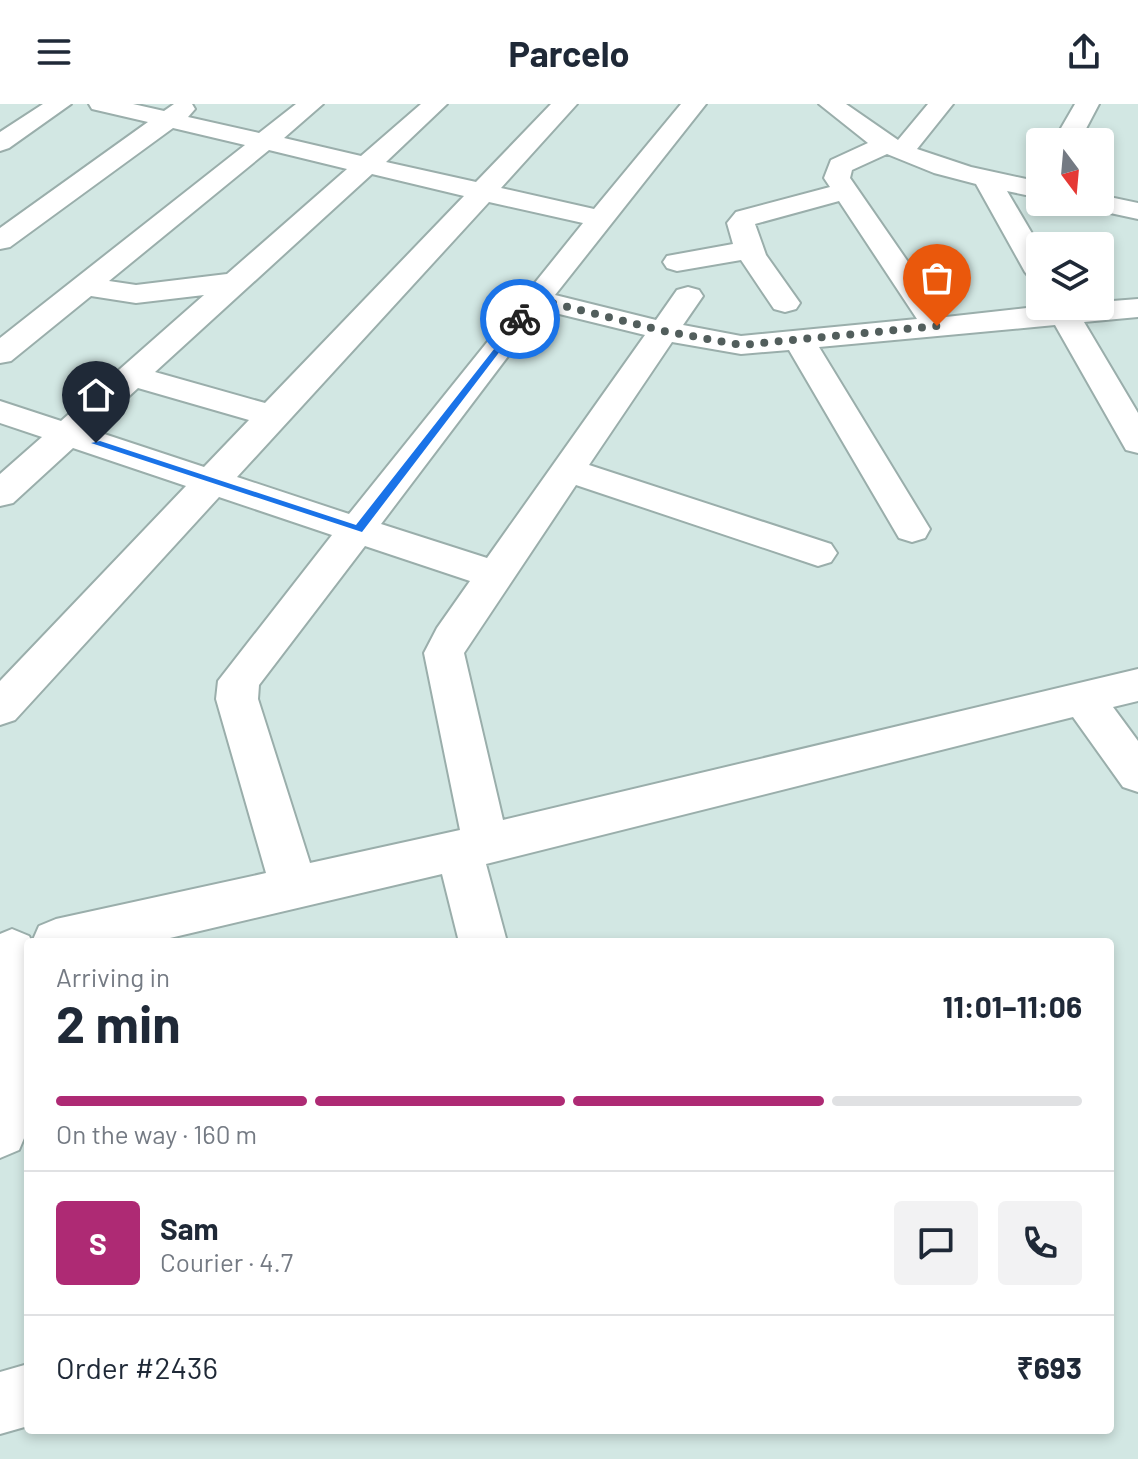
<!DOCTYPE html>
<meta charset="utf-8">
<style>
:root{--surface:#fff;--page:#f2f2f3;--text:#1f2937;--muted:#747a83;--line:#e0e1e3;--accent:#ae2a74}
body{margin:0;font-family:Barlow,sans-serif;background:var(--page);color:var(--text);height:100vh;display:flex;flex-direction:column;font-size:30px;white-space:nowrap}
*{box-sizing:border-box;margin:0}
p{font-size:26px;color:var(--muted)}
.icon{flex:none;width:44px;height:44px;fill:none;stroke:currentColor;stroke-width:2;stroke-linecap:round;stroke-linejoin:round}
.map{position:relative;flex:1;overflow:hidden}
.drawer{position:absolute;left:24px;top:834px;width:1090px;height:496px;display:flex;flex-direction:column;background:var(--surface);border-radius:8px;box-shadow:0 4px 12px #0003}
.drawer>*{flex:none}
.needle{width:52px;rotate:164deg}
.buttons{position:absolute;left:1026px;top:24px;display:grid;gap:16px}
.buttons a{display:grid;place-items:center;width:88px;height:88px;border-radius:8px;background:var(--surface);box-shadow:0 4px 12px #0003;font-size:40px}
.pin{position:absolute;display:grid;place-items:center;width:68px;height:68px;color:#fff;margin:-82px -34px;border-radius:50% 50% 50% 0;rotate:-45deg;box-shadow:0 0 8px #0007}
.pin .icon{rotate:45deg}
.courier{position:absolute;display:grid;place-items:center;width:80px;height:80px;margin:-40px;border:6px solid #1a73e8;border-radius:50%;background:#fff;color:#222;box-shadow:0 2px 10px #0007}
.headline em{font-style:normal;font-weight:700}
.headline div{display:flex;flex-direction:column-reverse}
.headline{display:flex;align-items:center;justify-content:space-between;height:136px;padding:0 32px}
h1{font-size:52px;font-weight:700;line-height:60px}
.bar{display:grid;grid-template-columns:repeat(4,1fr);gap:12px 8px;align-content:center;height:96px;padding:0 32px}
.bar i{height:10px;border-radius:6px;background:var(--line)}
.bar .active{background:var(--accent)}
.bar p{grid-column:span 4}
.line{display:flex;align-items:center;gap:20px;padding:0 32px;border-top:2px solid var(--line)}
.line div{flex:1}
.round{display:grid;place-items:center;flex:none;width:84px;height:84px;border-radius:8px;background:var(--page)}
header{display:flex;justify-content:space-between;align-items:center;height:104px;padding:0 32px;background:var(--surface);font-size:36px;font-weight:700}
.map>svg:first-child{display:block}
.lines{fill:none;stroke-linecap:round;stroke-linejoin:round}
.minor-casing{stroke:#9aaeab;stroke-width:4}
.minor{fill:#fff;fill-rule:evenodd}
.route{fill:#1a73e8}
.done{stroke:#525e5c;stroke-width:8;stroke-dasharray:0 14.4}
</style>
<header><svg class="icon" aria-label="menu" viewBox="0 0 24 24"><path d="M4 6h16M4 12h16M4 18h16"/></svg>Parcelo<svg class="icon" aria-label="share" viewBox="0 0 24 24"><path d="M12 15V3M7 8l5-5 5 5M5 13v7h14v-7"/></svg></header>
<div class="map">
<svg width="1138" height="1355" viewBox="0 0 1138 1355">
<rect width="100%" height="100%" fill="#d2e7e3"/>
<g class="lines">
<defs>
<path id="minor" d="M 43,0 L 71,0 L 9,44 L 0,47 L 0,28 Z
M 89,0 L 133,0 L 164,7 L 174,0 L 192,0 L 195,5 L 188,13 L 259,29 L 296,0 L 323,0 L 284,34 L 361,52 L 421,0 L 447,0 L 386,58 L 476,78 L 551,0 L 577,0 L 501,84 L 594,105 L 681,0 L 706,0 L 555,191 L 656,216 L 677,186 L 688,183 L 699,186 L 703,192 L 683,221 L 741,232 L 917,215 L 839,97 L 755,120 L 766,151 L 800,199 L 796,205 L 785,208 L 774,205 L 741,156 L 677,167 L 667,164 L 663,158 L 667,152 L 733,140 L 727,119 L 736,108 L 830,83 L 824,74 L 831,56 L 868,39 L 819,0 L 846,0 L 898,36 L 928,0 L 953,0 L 917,45 L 971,63 L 1040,78 L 1040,94 L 1007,87 L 1040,143 L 1040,177 L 1030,174 L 1025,168 L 976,80 L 934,69 L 887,50 L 852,66 L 850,74 L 946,213 L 1044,202 L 1100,202 L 1100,198 L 1138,195 L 1138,213 L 1084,218 L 1138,309 L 1138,349 L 1126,346 L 1055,221 L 819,243 L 930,425 L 925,434 L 912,438 L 899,434 L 789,246 L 741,250 L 672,238 L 589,361 L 831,440 L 837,449 L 831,458 L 818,462 L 576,381 L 464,549 L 503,716 L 1138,565 L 1138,597 L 1113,603 L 1138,637 L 1138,688 L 1123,683 L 1073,613 L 486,760 L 507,838 L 459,838 L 442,770 L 153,838 L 28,838 L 27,1027 L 19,1046 L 0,1054 L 0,830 L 12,825 L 29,832 L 32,838 L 39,822 L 56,815 L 266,769 L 216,595 L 218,577 L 332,431 L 219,393 L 15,616 L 0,621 L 0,577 L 186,382 L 73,344 L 13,399 L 0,402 L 0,370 L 42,333 L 0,319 L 0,297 L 61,317 L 204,191 L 136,199 L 91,192 L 11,257 L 0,259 L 0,234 L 245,41 L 173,24 L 10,143 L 0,145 L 0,124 L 148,18 L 92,5 ZM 269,46 L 347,65 L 227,170 L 136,181 L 109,177 ZM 372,70 L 464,92 L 265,299 L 155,268 ZM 489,98 L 583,119 L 349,410 L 237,373 ZM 543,206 L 645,231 L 487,454 L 381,420 ZM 138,284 L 249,316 L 204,363 L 92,326 ZM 365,442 L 470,477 L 437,524 L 424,549 L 460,726 L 310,759 L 258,595 L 259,581 Z
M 1075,0 L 1099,0 L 1079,38 L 1053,38 Z
M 1100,91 L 1138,99 L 1138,115 L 1087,104 L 1083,98 L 1100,98 Z
M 28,1260 L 28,1322 L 0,1330 L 0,1268 Z"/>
</defs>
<!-- minor casing -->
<use href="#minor" class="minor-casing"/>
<!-- minor -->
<use href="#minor" class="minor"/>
</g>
<!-- route -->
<path class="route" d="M 520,212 L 523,217 L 362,428 L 91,339 L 100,337 L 356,421 Z"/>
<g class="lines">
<!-- done -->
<path class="done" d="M 520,215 L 536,195 L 664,227 L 741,241 L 937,222"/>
</g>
</svg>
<div class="buttons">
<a><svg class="needle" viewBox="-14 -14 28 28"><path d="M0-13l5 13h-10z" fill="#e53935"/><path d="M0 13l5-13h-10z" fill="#747a83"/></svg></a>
<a><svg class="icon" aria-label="layers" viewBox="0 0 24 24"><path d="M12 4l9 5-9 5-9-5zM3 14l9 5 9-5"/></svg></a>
</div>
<div class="pin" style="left:937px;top:222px;background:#ea580c"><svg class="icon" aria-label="bag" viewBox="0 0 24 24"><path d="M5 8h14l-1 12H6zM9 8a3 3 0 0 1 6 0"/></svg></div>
<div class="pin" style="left:96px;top:339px;background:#1f2937"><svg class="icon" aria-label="home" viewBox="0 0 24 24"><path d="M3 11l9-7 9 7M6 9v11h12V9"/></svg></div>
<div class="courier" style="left:520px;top:215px"><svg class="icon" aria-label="bike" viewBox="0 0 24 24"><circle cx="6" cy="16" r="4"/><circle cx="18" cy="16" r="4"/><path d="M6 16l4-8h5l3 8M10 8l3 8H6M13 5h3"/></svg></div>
<section class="drawer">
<div class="headline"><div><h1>2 min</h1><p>Arriving in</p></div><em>11:01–11:06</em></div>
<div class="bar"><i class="active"></i><i class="active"></i><i class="active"></i><i></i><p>On the way · 160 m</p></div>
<div class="line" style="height:144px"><b class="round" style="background:var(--accent);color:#fff">S</b><div><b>Sam</b><p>Courier · 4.7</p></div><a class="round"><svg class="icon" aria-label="chat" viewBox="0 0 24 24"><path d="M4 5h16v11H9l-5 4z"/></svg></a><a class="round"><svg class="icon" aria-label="phone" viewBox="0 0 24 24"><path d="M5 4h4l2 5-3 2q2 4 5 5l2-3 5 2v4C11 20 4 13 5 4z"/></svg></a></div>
<div class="line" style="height:104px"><div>Order #2436</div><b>₹693</b></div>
</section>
</div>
